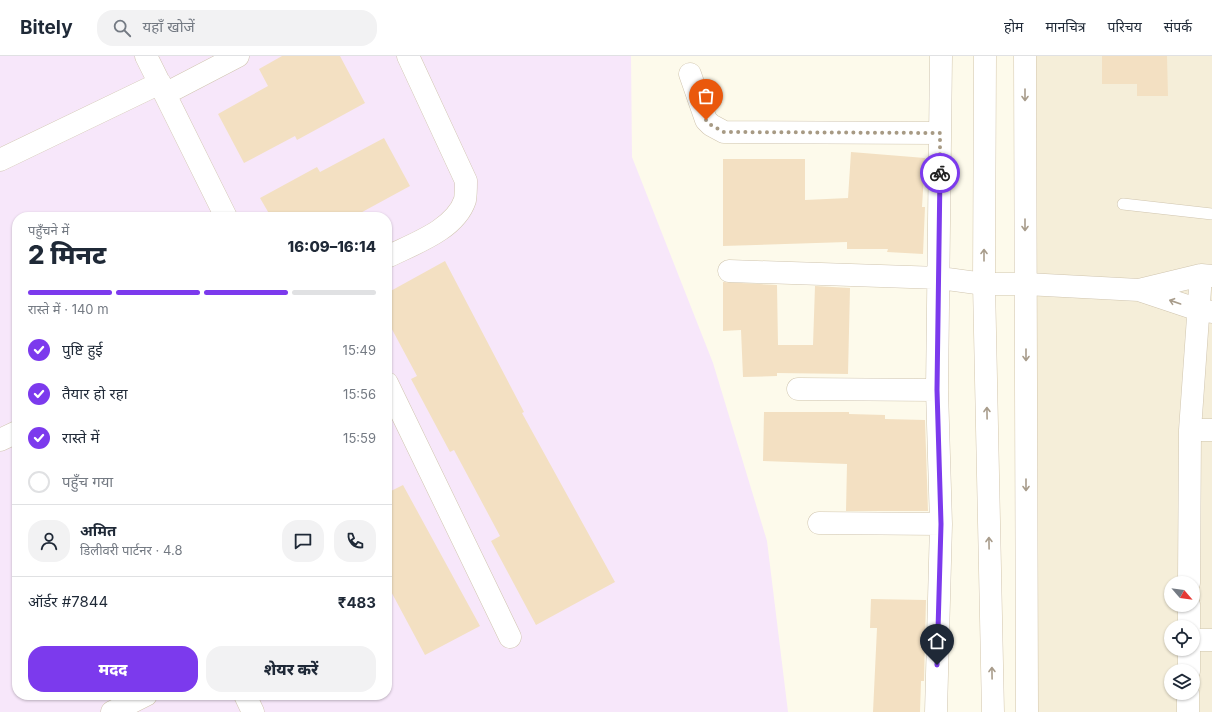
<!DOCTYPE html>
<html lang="hi">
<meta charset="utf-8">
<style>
:root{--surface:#fff;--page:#f2f2f3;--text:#1f2937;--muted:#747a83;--line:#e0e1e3;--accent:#7c3aed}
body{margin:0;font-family:Inter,"Noto Sans Devanagari",sans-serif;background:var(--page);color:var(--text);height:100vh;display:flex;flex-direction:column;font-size:15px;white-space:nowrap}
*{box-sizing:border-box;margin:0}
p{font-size:13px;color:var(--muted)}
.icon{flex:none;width:22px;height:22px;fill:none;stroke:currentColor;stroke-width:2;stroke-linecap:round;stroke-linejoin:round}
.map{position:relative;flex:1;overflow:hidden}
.panel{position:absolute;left:12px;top:156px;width:380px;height:488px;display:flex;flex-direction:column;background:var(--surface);border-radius:16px;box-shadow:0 1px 3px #0004}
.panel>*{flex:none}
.needle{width:26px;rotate:118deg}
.tools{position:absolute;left:1164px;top:520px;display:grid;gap:8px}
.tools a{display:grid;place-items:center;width:36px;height:36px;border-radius:50%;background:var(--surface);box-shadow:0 1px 3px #0004;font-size:20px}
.pin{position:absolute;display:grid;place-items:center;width:34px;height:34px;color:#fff;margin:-41px -17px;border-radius:50% 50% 50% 0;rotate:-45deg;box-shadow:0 0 4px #0007}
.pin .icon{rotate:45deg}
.courier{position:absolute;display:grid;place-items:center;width:40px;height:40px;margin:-20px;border:3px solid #7c3aed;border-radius:50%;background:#fff;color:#222;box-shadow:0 1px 5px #0007}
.overview em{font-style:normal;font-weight:800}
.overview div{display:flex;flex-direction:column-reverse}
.overview{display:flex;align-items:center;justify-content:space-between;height:68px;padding:0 16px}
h1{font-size:26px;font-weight:800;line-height:30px}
.bar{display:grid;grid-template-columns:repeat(4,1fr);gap:6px 4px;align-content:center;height:48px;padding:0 16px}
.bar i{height:5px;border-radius:3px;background:var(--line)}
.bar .selected{background:var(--accent)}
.bar p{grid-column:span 4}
.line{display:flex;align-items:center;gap:10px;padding:0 16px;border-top:1px solid var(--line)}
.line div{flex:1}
.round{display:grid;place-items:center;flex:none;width:42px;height:42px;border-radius:16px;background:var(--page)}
ol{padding:0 16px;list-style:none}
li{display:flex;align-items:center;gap:12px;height:44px}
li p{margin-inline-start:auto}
li .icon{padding:4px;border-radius:50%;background:var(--accent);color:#fff;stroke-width:4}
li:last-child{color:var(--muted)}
li i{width:22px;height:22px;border:2px solid var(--line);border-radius:50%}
.cta{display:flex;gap:8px;margin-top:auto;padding:8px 16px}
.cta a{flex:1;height:46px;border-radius:16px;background:var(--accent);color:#fff;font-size:16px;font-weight:800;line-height:46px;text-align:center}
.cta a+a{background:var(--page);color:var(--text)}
header{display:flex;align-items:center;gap:24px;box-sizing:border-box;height:56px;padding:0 20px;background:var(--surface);border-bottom:1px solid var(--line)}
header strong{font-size:19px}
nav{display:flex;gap:22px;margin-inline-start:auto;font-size:14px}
.search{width:280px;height:36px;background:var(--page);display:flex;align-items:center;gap:10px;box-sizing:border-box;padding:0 14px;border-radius:16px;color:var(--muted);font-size:15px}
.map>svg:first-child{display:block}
.residential{fill:#f5eed9;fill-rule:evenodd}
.education{fill:#f7e7fa;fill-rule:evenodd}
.building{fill:#f3e0c2}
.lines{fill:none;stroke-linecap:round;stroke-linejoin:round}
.lane-casing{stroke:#d0c5af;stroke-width:12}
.street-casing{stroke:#d0c5af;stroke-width:23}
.secondary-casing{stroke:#d3c6ad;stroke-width:23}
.lane{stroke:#fff;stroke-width:11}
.street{stroke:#fff;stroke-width:22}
.secondary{stroke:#fff;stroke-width:22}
.oneway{stroke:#a89c8b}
.done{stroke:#a79a84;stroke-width:4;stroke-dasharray:0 7.2}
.route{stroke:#7c3aed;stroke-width:5}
</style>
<header>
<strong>Bitely</strong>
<div class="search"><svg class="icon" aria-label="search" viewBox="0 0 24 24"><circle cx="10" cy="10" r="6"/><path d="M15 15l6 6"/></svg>यहाँ खोजें</div>
<nav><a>होम</a><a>मानचित्र</a><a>परिचय</a><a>संपर्क</a></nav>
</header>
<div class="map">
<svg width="1212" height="656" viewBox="0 0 1212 656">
<rect width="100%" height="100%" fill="#fdfaeb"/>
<!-- residential -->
<path class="residential" d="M 1018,0 L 1212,0 L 1212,656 L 1036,656 ZM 1171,527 L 1193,527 L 1193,549 L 1171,549 ZM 1171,571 L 1193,571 L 1193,593 L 1171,593 ZM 1171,615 L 1193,615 L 1193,637 L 1171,637 Z"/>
<!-- education -->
<path class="education" d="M 0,0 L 631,0 L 632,101 L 713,307 L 767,485 L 788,656 L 0,656 ZM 17,161 L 387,161 L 387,639 L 17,639 Z"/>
<!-- building -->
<path class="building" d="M 282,0 L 340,0 L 365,47 L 297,84 L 295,80 L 244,107 L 218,58 L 268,30 L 259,13 Z
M 1102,0 L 1167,0 L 1168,40 L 1137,40 L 1137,28 L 1102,28 Z
M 384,82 L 410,130 L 353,161 L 271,161 L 260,142 L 317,111 L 320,116 Z
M 851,96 L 925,102 L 922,151 L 925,151 L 923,198 L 887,196 L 888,193 L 847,193 L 847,186 L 723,190 L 723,103 L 805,103 L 805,144 L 848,142 Z
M 445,205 L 524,356 L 522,357 L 615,526 L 536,569 L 491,485 L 500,480 L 454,394 L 450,396 L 411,323 L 417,320 L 387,264 L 387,237 Z
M 723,226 L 777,229 L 778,289 L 813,289 L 815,230 L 850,232 L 848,318 L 777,317 L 777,320 L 743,321 L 741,274 L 723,275 Z
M 764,356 L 849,356 L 849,358 L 885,359 L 885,363 L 925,364 L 928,455 L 846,455 L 847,408 L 763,405 Z
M 403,429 L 480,570 L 425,599 L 387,528 L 387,437 Z
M 871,543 L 926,544 L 924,625 L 921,625 L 920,656 L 873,656 L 877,572 L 870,572 Z"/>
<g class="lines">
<defs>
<path id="lane" d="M 1123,148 L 1212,158"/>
<path id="street" d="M 146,0 L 226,161
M 690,18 L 706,64 L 711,69 L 724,76 L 940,77
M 165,38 L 238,0
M 0,104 L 160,27
M 387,201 C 413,188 455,174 465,144 C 466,138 466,131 466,125 L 408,0
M 729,215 L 940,222 L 984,228 L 1026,228 L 1139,234 L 1201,219 L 1212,220
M 1139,234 L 1199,254 L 1212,256
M 387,327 L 510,581
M 798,333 L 937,334
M 1190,374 L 1212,374
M 0,384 L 17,376
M 819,467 L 941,468
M 1189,527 L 1190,374 L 1201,219
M 1189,571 L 1189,549
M 1193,584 L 1212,584
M 1189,615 L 1189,593
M 245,639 L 253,656
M 112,656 L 146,639
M 936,656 L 941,468 L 937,334 L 941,0
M 1188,656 L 1188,637"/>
<path id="secondary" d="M 985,0 L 984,228 L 993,656
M 1025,0 L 1027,656"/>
</defs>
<!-- lane casing -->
<use href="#lane" class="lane-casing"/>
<!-- street casing -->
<use href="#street" class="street-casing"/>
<!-- secondary casing -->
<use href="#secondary" class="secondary-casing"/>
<!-- lane -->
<use href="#lane" class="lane"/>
<!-- street -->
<use href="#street" class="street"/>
<!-- secondary -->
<use href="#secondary" class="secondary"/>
</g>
<!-- one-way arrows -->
<defs><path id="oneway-shaft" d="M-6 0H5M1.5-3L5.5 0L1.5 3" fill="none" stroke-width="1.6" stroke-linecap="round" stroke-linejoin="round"/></defs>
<g class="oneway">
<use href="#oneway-shaft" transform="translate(1025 39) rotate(90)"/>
<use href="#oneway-shaft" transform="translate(1025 169) rotate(90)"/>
<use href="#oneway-shaft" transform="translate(984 199) rotate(-90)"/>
<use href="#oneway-shaft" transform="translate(1175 246) rotate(-161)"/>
<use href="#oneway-shaft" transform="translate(1026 299) rotate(90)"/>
<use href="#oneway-shaft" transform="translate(987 357) rotate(-91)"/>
<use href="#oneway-shaft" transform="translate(1026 429) rotate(90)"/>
<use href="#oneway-shaft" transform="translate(989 487) rotate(-91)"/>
<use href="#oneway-shaft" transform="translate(992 617) rotate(-91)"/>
</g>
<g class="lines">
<!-- done -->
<path class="done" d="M 706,64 L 711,69 L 724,76 L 940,77 L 940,117"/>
<!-- route -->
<path class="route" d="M 937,609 L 941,468 L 937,334 L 940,117"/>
</g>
</svg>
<div class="tools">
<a><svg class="needle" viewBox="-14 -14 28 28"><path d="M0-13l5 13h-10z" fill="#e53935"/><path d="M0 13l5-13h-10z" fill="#747a83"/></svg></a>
<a><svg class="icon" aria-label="locate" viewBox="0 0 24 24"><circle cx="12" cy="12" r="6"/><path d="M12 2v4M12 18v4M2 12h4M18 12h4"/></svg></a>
<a><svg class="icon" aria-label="layers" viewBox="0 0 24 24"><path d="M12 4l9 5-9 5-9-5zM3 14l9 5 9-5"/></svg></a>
</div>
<div class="pin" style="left:706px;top:64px;background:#ea580c"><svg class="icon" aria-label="bag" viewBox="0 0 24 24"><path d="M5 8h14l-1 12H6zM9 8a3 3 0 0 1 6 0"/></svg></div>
<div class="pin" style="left:937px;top:609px;background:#1f2937"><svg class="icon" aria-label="home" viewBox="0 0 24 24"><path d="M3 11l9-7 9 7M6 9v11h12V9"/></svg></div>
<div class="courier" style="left:940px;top:117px"><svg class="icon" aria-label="bike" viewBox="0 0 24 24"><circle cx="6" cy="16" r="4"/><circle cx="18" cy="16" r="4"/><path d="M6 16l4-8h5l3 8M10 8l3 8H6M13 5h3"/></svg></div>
<section class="panel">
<div class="overview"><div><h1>2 मिनट</h1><p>पहुँचने में</p></div><em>16:09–16:14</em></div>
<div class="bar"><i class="selected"></i><i class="selected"></i><i class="selected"></i><i></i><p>रास्ते में · 140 m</p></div>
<ol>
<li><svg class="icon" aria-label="check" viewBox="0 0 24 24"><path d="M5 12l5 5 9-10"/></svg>पुष्टि हुई<p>15:49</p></li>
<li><svg class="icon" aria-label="check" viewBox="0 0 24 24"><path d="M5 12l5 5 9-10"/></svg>तैयार हो रहा<p>15:56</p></li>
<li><svg class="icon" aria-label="check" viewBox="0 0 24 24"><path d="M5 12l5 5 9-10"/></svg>रास्ते में<p>15:59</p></li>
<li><i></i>पहुँच गया</li>
</ol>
<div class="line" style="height:72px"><a class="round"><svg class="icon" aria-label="person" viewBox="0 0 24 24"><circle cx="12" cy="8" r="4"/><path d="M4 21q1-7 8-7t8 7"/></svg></a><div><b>अमित</b><p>डिलीवरी पार्टनर · 4.8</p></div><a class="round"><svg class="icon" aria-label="chat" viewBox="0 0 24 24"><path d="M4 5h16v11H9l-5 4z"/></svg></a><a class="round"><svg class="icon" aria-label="phone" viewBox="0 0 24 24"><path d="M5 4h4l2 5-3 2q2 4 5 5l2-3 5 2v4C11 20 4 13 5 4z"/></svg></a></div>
<div class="line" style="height:52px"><div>ऑर्डर #7844</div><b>₹483</b></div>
<div class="cta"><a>मदद</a><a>शेयर करें</a></div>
</section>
</div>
